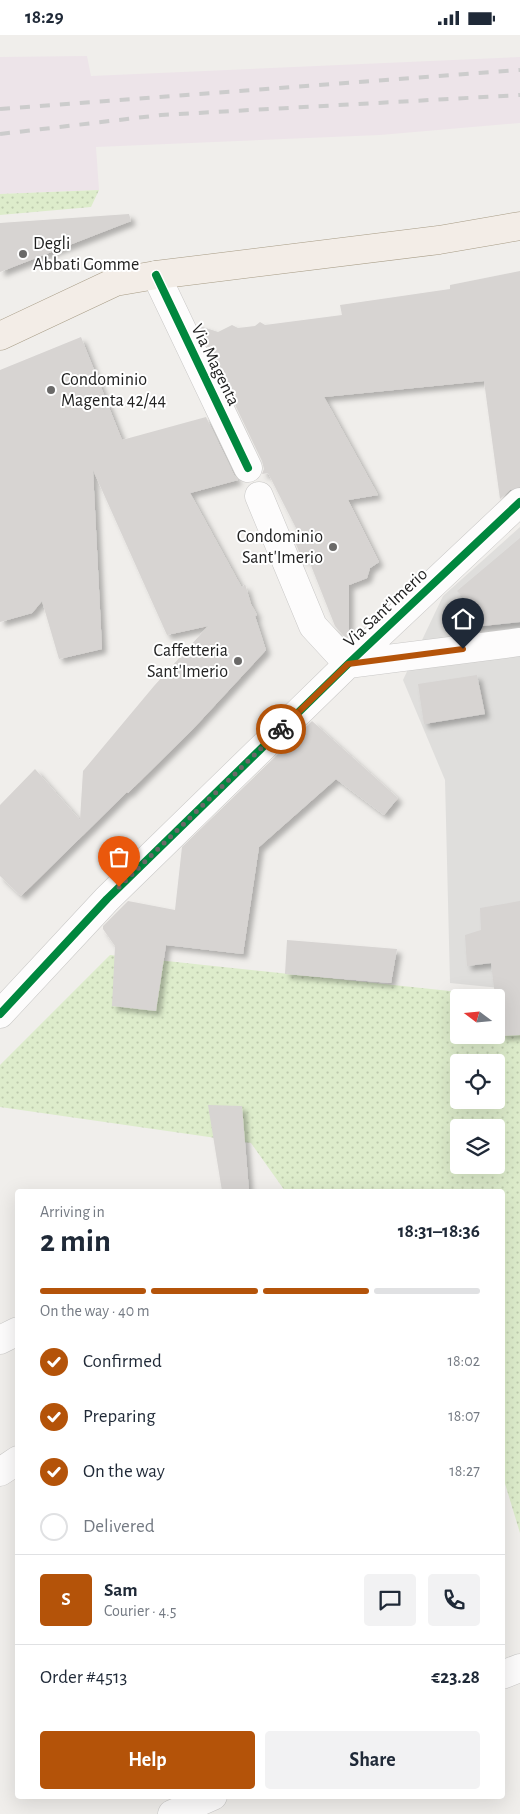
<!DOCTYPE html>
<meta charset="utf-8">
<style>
:root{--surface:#fff;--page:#f2f2f3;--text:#1f2937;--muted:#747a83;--line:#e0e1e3;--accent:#b45309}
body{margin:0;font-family:"Alegreya Sans",sans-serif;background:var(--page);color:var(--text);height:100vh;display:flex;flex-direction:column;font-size:19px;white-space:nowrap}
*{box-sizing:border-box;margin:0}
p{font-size:16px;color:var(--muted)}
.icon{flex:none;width:28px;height:28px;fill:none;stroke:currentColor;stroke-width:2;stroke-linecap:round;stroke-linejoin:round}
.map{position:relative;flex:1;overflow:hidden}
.details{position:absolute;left:15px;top:1154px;width:490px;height:610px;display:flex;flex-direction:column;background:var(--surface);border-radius:5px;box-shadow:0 5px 20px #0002}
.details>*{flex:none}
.needle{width:32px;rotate:286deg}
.controls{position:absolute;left:450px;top:954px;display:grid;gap:10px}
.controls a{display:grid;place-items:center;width:55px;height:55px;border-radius:5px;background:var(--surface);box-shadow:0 5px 20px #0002;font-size:25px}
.pin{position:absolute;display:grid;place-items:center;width:42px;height:42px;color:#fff;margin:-51px -21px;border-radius:50% 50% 50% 0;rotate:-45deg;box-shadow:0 0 5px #0007}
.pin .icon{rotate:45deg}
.courier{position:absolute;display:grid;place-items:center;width:50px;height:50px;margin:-25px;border:4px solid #b45309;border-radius:50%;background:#fff;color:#222;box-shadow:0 1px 6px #0007}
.headline em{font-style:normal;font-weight:700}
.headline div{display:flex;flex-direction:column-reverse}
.headline{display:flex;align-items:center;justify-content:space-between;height:85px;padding:0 25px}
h1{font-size:32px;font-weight:700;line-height:38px}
.bar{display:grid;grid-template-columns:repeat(4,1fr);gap:8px 5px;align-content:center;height:60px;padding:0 25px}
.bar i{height:6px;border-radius:4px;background:var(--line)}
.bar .on{background:var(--accent)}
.bar p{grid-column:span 4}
.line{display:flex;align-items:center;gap:12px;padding:0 25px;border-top:1px solid var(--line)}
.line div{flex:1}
.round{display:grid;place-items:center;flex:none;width:52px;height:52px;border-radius:5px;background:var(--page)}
ol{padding:0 25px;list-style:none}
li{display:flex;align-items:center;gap:15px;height:55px}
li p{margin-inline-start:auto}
li .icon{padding:5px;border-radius:50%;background:var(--accent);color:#fff;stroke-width:4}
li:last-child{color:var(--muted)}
li i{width:28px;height:28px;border:2px solid var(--line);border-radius:50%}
.button{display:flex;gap:10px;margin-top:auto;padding:10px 25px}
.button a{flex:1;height:58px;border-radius:5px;background:var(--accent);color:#fff;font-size:20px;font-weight:700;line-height:58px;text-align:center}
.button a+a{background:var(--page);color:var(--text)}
.status{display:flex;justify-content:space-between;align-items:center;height:35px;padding:0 25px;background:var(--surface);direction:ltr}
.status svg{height:14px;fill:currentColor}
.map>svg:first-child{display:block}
.residential{fill:#dfdedc}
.industrial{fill:#ede4e9}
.grass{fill:url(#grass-dots);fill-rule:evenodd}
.building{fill:#d7d4d2;filter:url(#shadow)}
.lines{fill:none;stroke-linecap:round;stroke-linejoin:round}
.minor-casing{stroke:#c9c8c7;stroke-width:29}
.major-casing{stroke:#a79c86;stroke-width:29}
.minor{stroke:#fdfcfc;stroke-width:28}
.major{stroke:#f3ede7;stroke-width:28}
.rail{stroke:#ccc;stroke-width:4;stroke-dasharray:10 10;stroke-linecap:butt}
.cycleway-casing{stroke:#fff;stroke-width:11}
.cycleway{stroke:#00873e;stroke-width:8}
.done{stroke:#6a6968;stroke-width:5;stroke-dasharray:0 9}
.route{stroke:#b45309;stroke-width:6}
.poi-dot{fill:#6a6968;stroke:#fff;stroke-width:2}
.labels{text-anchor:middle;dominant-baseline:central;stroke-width:4;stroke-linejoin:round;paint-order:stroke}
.poi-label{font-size:18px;fill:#222;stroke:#fff;text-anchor:start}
.street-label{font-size:18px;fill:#222;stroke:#fff}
</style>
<div class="status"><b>18:29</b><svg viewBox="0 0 49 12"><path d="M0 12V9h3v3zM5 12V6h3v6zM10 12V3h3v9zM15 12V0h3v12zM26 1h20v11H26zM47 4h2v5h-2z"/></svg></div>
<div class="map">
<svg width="520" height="1779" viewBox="0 0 520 1779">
<defs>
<pattern id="grass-dots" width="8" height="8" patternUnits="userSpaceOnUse" patternTransform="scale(1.25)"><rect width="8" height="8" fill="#ddeccb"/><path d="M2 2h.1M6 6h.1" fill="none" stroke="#bdcaae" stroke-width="1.8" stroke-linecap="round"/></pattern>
<filter id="shadow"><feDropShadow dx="4.5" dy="4.5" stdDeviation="2.5" flood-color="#0004"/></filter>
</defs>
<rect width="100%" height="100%" fill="#f0eeeb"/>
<!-- residential -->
<path class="residential" d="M 520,492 L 520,952 L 500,953 L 450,948 L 445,745 L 403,645 L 443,561 Z"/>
<!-- industrial -->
<path class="industrial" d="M 87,21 L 91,41 L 520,22 L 520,88 L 380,100 L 96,112 L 99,155 L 0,159 L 0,22 Z"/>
<!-- grass -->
<path class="grass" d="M 99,155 L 91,172 L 0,180 L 0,159 Z
M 110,920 L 497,961 L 520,960 L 520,1498 L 503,1442 L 502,1156 L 285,1156 L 251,1108 L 0,1072 L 0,1030 ZM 459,962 L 496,962 L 496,1000 L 459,1000 ZM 459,1028 L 496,1028 L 496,1065 L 459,1065 ZM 459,1092 L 496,1092 L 496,1130 L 459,1130 Z"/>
<!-- building -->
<path class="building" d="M 129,179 L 131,186 L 0,237 L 0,188 Z
M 520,236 L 520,452 L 510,455 L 500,464 L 484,346 L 324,362 L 378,460 L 348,465 L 379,527 L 370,533 L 367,543 L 349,550 L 349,607 L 335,591 L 308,523 L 302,524 L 292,499 L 297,495 L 268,438 L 262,439 L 264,434 L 262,426 L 197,290 L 218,297 L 232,290 L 238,293 L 255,291 L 260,287 L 265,290 L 342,280 L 340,270 L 450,254 L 450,250 Z
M 81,302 L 122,405 L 206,382 L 234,440 L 238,445 L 190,458 L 242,553 L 245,549 L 251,569 L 257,580 L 255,581 L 266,615 L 192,695 L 128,758 L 127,757 L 21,861 L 0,841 L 0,770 L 35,734 L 80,785 L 83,736 L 154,651 L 208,591 L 167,600 L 93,435 L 102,614 L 59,624 L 42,566 L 32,578 L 0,587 L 0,335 Z
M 520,503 L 520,587 L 473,592 L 470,569 L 457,556 Z
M 477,640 L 485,679 L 424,689 L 418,649 Z
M 312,686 L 398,763 L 384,780 L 336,744 L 259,812 L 243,919 L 166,910 L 156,976 L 112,971 L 115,911 L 103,894 L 103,891 L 128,866 L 175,875 L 182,812 Z
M 520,866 L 520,1000 L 500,1001 L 491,928 L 467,931 L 465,900 L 481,895 L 480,873 Z
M 287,905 L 397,914 L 391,948 L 285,939 Z
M 208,1070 L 242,1071 L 249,1156 L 222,1156 Z"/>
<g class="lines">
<defs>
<path id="minor" d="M 156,240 L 248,433
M 259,461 L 313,591 L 348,629
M 348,629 L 520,607
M 0,979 L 107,864 L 348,629 L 520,467
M 0,1305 L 18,1296
M 0,1437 L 18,1425
M 502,1640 L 520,1633
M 172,1779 L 213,1761"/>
<path id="major" d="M 0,301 L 115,247 L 156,240 L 439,205 L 520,191"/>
</defs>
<!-- minor casing -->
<use href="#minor" class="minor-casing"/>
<!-- major casing -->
<use href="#major" class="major-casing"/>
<!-- minor -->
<use href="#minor" class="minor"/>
<!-- major -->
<use href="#major" class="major"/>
<!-- rail -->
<path class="rail" d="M 0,74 L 520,35
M 0,99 L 161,80 L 520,60"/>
<defs>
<path id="cycleway" d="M 156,240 L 248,433
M 0,979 L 107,864 L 348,629 L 520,467"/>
</defs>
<!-- cycleway casing -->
<use href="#cycleway" class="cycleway-casing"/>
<!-- cycleway -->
<use href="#cycleway" class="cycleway"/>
</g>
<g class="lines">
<!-- done -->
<path class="done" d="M 119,852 L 281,694"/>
<!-- route -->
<path class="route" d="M 281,694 L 348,629 L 463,614"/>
</g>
<!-- markers -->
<g class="poi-dot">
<circle cx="23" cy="219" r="5"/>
<circle cx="51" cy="355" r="5"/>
<circle cx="333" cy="512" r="5"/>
<circle cx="238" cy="626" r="5"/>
</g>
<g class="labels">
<!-- poi labels -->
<g class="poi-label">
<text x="33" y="209">Degli<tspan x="33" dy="21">Abbati Gomme</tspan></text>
<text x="61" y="345">Condominio<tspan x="61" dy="21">Magenta 42/44</tspan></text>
<text x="323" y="502" text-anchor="end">Condominio<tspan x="323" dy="21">Sant'Imerio</tspan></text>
<text x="228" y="616" text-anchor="end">Caffetteria<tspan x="228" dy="21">Sant'Imerio</tspan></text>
</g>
<!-- street labels -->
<g class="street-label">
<text transform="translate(215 330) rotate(64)">Via Magenta</text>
<text transform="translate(386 573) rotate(-43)">Via Sant'Imerio</text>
</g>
</g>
</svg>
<div class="controls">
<a><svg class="needle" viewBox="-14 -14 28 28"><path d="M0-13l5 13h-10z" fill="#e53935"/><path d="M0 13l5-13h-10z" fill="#747a83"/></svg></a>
<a><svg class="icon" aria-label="locate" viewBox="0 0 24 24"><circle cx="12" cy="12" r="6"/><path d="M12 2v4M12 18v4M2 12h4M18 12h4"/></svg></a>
<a><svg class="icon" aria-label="layers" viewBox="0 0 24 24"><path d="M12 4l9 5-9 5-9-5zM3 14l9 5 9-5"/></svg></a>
</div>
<div class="pin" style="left:119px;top:852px;background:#ea580c"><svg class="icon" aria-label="bag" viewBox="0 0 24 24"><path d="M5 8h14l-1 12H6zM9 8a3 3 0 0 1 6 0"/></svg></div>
<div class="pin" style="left:463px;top:614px;background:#1f2937"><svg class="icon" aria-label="home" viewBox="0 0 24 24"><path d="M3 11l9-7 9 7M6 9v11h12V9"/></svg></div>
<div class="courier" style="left:281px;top:694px"><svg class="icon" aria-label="bike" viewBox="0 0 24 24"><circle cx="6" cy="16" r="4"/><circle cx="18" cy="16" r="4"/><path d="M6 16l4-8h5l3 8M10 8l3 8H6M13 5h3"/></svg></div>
<section class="details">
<div class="headline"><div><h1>2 min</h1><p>Arriving in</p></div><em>18:31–18:36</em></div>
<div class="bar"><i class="on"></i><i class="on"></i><i class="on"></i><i></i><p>On the way · 40 m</p></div>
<ol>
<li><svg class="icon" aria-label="check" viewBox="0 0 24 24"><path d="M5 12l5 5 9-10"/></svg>Confirmed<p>18:02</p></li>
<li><svg class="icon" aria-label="check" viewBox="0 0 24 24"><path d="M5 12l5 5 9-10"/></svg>Preparing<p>18:07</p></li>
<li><svg class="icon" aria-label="check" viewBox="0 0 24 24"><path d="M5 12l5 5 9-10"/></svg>On the way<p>18:27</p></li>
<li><i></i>Delivered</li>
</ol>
<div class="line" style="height:90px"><b class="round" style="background:var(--accent);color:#fff">S</b><div><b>Sam</b><p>Courier · 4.5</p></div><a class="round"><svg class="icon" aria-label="chat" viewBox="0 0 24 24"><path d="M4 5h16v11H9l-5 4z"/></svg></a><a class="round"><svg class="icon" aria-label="phone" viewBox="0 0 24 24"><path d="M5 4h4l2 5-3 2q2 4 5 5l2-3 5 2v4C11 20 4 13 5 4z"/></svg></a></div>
<div class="line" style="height:65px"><div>Order #4513</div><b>€23.28</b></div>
<div class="button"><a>Help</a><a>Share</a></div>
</section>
</div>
